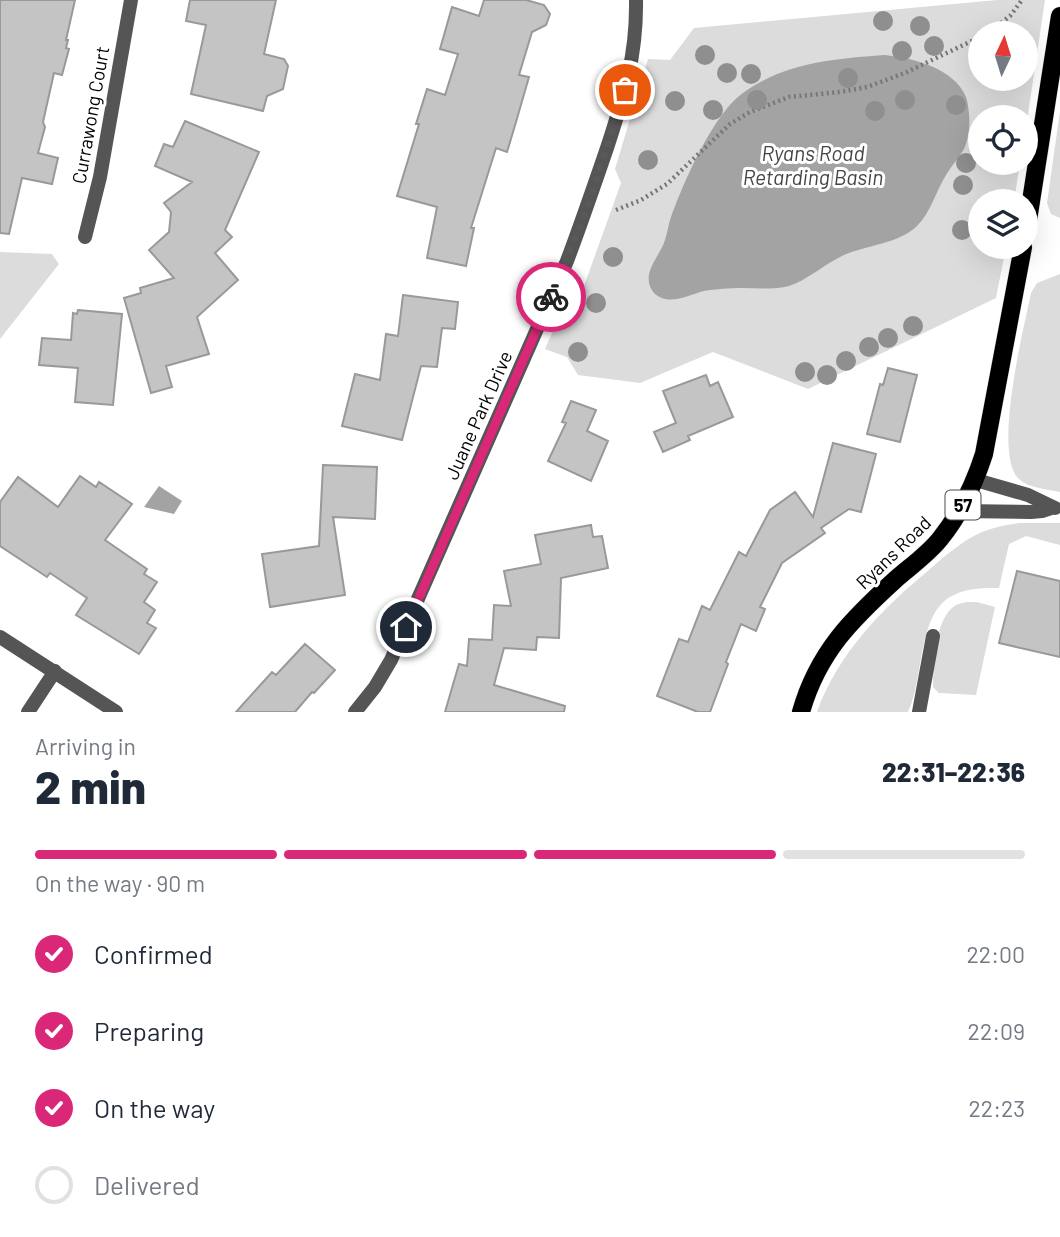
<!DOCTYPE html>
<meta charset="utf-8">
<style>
:root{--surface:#fff;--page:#f6f6f7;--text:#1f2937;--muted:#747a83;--line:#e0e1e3;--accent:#db2777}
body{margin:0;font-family:Barlow,sans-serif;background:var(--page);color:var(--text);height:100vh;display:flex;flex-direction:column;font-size:26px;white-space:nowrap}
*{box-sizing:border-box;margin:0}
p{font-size:23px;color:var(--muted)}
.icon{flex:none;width:38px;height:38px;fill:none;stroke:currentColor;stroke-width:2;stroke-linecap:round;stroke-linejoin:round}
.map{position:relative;height:712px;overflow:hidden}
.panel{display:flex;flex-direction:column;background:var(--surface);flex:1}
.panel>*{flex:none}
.needle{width:46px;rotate:4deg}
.fabs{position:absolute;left:968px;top:21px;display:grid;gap:14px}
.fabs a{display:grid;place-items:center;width:70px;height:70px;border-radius:50%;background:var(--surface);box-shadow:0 7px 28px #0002;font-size:35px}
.pin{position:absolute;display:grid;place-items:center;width:60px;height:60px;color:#fff;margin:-30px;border:4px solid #fff;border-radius:50%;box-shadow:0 2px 7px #0007}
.courier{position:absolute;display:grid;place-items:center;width:70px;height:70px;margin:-35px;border:5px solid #db2777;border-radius:50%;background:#fff;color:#222;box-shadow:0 2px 9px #0007}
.summary em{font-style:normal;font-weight:800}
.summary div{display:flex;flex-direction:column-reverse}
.summary{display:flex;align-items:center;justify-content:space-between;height:119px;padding:0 35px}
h1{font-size:46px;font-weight:800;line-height:52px}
.bar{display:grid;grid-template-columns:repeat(4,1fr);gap:10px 7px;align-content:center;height:84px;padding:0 35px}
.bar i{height:9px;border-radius:5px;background:var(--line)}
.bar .current{background:var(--accent)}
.bar p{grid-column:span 4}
ol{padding:0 35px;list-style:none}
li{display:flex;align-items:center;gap:21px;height:77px}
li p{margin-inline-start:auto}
li .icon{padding:7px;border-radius:50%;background:var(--accent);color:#fff;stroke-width:4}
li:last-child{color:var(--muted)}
li i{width:38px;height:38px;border:4px solid var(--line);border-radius:50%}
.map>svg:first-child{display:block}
.green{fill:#dcdcdc;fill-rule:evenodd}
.water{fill:#a3a3a3}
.building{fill:#c4c4c4;stroke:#999;stroke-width:2}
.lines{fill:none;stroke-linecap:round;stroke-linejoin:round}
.primary-casing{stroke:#dbdbdb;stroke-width:19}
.path{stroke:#777;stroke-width:4.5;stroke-dasharray:2 3.5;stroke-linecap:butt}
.street{stroke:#555;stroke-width:14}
.primary{stroke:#000;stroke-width:18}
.tree{fill:#8f8f8f}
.done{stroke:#595959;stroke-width:7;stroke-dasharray:0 12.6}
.route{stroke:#db2777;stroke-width:9}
.labels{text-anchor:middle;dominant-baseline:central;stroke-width:6;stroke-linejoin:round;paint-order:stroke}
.shield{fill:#fff;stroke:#4c4c4c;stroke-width:2}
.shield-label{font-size:18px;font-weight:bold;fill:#000}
.street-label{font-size:19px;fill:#000;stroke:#fff}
.water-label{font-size:21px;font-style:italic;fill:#444;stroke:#fff}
</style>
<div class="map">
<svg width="1060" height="712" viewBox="0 0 1060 712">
<rect width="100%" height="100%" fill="#fff"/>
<!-- green -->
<path class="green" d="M 997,0 L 1045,0 L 1026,128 L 1026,117 L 980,117 L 980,163 L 1020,163 L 1014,201 L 980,201 L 980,247 L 1006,247 L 996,298 L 808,389 L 713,352 L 640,383 L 578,375 L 567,357 L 545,349 L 569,294 L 584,286 L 621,183 L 615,169 L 648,59 L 670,60 L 694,28 ZM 980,33 L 1026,33 L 1026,79 L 980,79 Z
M 1060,111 L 1060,218 L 1051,214 L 1047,203 Z
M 0,252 L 52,254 L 59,264 L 0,339 Z
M 1060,274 L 1060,492 C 1047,489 1028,488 1019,479 C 992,454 1024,328 1031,293 L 1037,283 Z
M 1019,523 L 1060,523 L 1060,545 L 1026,536 L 1009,544 L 999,588 C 985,588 969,588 956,594 C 916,610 925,678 908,712 L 817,712 C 838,653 883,608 930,569 C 946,555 962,541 982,532 C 994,527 1006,525 1019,523 Z
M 967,602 L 977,602 L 995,607 L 976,695 L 939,693 L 933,687 L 933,683 C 934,662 935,623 952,608 C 956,604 962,603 967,602 Z"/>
<!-- water -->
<path class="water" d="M 885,55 C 913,58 954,68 966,97 C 968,102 968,108 969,113 C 970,124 969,138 964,149 C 959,158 951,166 946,175 C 936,191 931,212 917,226 C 898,244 867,245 844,255 C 826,263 806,281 789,286 C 773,290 757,288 741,288 C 730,288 716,289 704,291 C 688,295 669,307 654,293 C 649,287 648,281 649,274 C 652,262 661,252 665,240 C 667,234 668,227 670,220 C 681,188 704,137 725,111 C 733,100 744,91 757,84 C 794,62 842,58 885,55 Z
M 159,486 L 182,501 L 174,514 L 144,507 Z"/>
<!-- building -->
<path class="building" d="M 0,0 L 75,0 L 66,40 L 68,40 L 66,48 L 69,49 L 62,75 L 54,73 L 43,122 L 45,127 L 38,153 L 58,158 L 52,184 L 22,178 L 9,234 L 0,233 Z
M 190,0 L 276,0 L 264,54 L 284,59 L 288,66 L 283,89 L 267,96 L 263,111 L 191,94 L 206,25 L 186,21 Z
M 484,0 L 526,0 L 544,5 L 550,14 L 546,25 L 532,32 L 519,75 L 529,77 L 516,122 L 507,152 L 496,148 L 471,228 L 474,228 L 466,266 L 427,258 L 437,207 L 397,196 L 419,124 L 416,124 L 427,89 L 445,95 L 458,54 L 440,49 L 452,7 L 479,16 Z
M 185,121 L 259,152 L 225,230 L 232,237 L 215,253 L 238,280 L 197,317 L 209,354 L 166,366 L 172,387 L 151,393 L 124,298 L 141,293 L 140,288 L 174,278 L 149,250 L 169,232 L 171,212 L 164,203 L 192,182 L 155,166 L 164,144 L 173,147 Z
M 403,295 L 458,302 L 455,329 L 442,328 L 437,367 L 421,366 L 402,440 L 342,426 L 355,374 L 380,380 L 386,334 L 398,336 Z
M 78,310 L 122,314 L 113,405 L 75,402 L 78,368 L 39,365 L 42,338 L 71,340 L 73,313 L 77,314 Z
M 888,368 L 917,375 L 900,442 L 867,434 L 880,384 L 883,385 Z
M 706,375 L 710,386 L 718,382 L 733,417 L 688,436 L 690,440 L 663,452 L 654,432 L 676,423 L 663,391 Z
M 571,401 L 596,410 L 587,431 L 608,441 L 591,481 L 548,461 L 566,423 L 562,422 Z
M 833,443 L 876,454 L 861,512 L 849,509 L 821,528 L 825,533 L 782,563 L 760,607 L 765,609 L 756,631 L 741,624 L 726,662 L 728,664 L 710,712 L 698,712 L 657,696 L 679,639 L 688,642 L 702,606 L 710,610 L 739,552 L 746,556 L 770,510 L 795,492 L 813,517 Z
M 323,465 L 377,467 L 375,519 L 333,517 L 345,595 L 270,607 L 262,554 L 319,546 Z
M 80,476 L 96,487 L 99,482 L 132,504 L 105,540 L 147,569 L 144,574 L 157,582 L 144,602 L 155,610 L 147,623 L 156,628 L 139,654 L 76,615 L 87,598 L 50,573 L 47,577 L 0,546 L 0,502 L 18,477 L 58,507 Z
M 591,525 L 593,537 L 602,536 L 608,568 L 561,578 L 559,638 L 537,637 L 536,650 L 504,648 L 494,685 L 565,706 L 564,712 L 445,712 L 459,664 L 467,666 L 469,639 L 492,640 L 494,605 L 511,606 L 504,571 L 541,564 L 535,535 Z
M 1017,571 L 1060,581 L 1060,657 L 999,643 Z
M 305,644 L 335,670 L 314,693 L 312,692 L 295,712 L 236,712 L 272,672 L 276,675 Z"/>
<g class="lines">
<defs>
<path id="primary" d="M 1026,233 L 1060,16
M 801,712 C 818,652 852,619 896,579 C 911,566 928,554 940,539 C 961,513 974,485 984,454 L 1023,247"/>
</defs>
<!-- primary casing -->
<use href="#primary" class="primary-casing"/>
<!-- path -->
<path class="path" d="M 988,33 L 1010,16 L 1022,0
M 616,210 L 641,200 L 667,184 L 730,124 L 750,112 L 789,97 L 840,92 L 867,87 L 905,73 L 980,37"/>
<!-- street -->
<path class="street" d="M 85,237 L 100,177 L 131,0
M 976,480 L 1028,495 L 1055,508
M 959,511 L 1031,512 L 1042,511 L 1051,508
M 0,637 L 116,712
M 28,712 L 55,671
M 355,712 L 375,687 L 391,660 L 567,261 C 581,224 594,186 607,148 C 624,96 637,56 636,0
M 919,712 L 933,636"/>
<!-- primary -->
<use href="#primary" class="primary"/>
</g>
<!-- trees -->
<g class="tree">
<circle cx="883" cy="21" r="10"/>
<circle cx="920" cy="26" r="10"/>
<circle cx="934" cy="46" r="10"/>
<circle cx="902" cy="51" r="10"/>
<circle cx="705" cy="55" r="10"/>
<circle cx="727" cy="73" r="10"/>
<circle cx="751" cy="74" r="10"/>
<circle cx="848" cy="78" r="10"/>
<circle cx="757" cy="100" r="10"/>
<circle cx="905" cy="100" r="10"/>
<circle cx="675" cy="101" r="10"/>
<circle cx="956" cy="105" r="10"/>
<circle cx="713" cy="110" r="10"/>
<circle cx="875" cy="111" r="10"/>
<circle cx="648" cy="160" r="10"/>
<circle cx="966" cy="163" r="10"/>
<circle cx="963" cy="185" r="10"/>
<circle cx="962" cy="230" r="10"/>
<circle cx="613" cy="257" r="10"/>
<circle cx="596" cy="303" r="10"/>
<circle cx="913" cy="326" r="10"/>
<circle cx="888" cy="338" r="10"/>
<circle cx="869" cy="347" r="10"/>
<circle cx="578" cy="352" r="10"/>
<circle cx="846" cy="361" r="10"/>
<circle cx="805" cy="372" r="10"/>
<circle cx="827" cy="375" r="10"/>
</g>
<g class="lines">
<!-- done -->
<path class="done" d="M 551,297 L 586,212 L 625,90"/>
<!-- route -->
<path class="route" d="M 406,627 L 551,297"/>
</g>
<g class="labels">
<!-- shield labels -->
<rect class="shield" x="945.5" y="490.5" width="35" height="29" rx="5"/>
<g class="shield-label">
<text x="963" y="505">57</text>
</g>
<!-- street labels -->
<g class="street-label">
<text transform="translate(90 115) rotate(-80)">Currawong Court</text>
<text transform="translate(478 415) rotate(-66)">Juane Park Drive</text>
<text transform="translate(893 552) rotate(-44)">Ryans Road</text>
</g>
<!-- water labels -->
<g class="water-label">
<text x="813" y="152">Ryans Road<tspan x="813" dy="24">Retarding Basin</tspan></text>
</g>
</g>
</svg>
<div class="fabs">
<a><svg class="needle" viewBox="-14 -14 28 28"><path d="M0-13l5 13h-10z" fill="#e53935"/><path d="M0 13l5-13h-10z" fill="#747a83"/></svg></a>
<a><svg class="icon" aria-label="locate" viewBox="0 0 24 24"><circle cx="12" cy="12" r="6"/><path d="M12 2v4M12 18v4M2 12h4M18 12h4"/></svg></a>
<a><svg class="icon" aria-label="layers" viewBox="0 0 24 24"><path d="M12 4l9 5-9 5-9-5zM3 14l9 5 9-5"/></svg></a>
</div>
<div class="pin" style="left:625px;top:90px;background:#ea580c"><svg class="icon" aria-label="bag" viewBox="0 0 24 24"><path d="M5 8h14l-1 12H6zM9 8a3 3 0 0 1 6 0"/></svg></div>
<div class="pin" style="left:406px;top:627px;background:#1f2937"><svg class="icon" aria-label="home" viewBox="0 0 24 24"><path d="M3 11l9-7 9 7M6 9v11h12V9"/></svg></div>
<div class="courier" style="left:551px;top:297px"><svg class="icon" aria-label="bike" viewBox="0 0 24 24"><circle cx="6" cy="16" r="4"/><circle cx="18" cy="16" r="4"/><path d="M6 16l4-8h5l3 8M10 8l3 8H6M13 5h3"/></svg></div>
</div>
<section class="panel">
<div class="summary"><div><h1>2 min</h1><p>Arriving in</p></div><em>22:31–22:36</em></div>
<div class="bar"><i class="current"></i><i class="current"></i><i class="current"></i><i></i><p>On the way · 90 m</p></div>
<ol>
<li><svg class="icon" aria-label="check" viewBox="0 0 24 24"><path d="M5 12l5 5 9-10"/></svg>Confirmed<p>22:00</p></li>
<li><svg class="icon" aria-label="check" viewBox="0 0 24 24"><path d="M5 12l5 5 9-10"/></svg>Preparing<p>22:09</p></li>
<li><svg class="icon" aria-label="check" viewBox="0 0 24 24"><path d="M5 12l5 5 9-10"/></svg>On the way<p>22:23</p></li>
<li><i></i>Delivered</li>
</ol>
</section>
